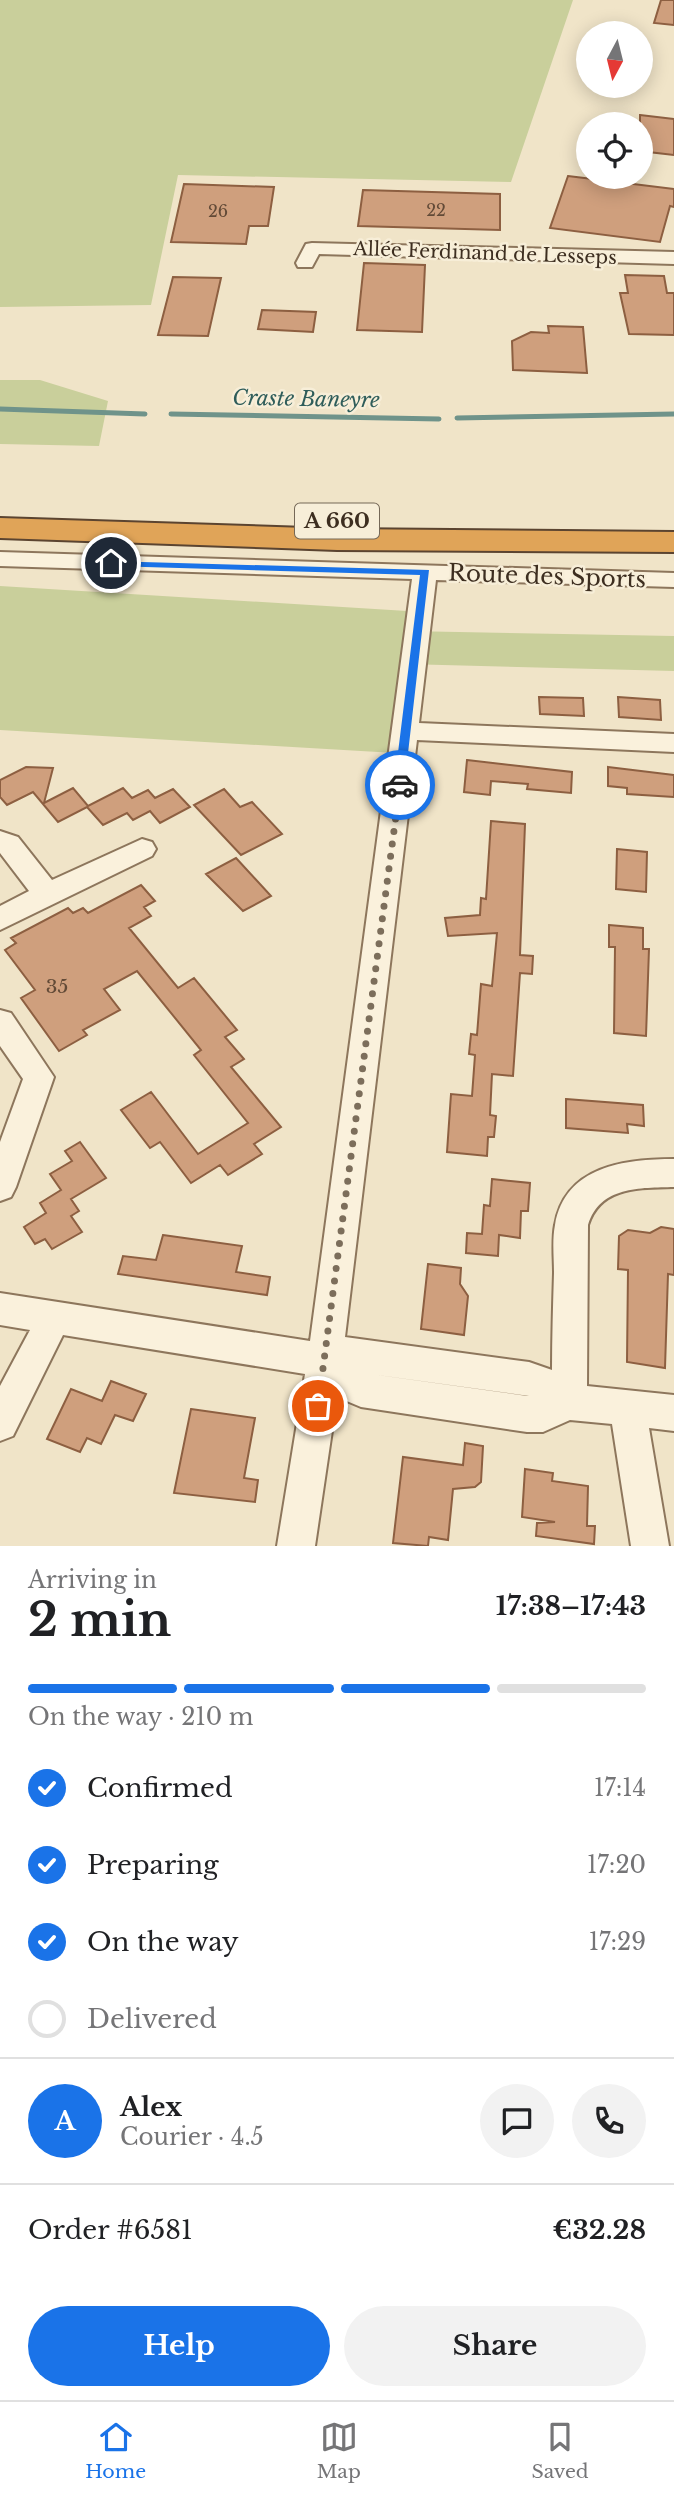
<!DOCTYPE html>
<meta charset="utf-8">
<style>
:root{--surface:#fff;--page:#f2f2f2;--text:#202124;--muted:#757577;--line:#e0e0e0;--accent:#1a73e8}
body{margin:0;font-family:"Libre Baskerville",serif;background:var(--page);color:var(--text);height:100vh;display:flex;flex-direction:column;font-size:26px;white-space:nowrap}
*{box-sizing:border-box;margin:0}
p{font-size:23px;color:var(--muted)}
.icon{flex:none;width:38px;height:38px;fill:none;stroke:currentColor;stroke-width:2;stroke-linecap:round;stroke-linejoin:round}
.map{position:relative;height:1546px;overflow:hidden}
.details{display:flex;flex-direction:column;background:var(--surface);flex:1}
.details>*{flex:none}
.needle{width:46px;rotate:187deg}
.fabs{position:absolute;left:576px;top:21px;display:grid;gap:14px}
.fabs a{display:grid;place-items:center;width:77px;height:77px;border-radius:50%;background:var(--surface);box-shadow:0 4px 18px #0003;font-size:35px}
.pin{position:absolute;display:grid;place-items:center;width:60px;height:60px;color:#fff;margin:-30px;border:4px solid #fff;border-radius:50%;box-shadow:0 2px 7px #0007}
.courier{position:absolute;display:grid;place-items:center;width:70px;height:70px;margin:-35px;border:5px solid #1a73e8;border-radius:50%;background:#fff;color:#222;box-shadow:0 2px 9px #0007}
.overview em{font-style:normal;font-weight:700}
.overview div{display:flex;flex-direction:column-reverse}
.overview{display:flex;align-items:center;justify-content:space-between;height:119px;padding:0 28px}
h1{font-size:46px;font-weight:700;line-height:52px}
.bar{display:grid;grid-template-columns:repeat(4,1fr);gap:10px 7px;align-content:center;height:84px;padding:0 28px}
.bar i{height:9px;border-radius:5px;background:var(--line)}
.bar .active{background:var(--accent)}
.bar p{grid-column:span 4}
.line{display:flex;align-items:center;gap:18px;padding:0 28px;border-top:2px solid var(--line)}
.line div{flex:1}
.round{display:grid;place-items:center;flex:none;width:74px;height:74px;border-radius:37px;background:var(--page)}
ol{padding:0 28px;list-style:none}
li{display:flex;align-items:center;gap:21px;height:77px}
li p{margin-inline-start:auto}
li .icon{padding:7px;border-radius:50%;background:var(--accent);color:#fff;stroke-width:4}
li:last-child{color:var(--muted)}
li i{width:38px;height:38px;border:4px solid var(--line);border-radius:50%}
.cta{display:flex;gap:14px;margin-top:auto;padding:14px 28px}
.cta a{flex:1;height:80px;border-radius:42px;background:var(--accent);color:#fff;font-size:28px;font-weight:700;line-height:80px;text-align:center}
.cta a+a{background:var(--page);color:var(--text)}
.tabs{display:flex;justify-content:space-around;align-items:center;height:98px;border-top:2px solid var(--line);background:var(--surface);font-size:19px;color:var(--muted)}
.tabs a{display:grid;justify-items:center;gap:4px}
.tabs .active{color:var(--accent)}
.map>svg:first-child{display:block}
.green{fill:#c9cf9b}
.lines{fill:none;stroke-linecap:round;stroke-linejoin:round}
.stream{stroke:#6f938a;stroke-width:5}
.building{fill:#cf9f7d;stroke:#8d5f41;stroke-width:2}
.street-casing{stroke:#8d765c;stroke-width:4}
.highway-casing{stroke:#5b4430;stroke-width:4}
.street{fill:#faf1dc;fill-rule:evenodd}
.highway{fill:#e0a458;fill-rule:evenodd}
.route{fill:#1a73e8}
.done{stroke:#7c6e5b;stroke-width:7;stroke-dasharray:0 12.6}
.labels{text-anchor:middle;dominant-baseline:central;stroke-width:5;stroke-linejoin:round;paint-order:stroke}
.far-number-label{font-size:16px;fill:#624a37}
.far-street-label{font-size:19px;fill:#3d2e20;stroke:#f7eed8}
.number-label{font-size:19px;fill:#624a37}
.far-water-label{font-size:21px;font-style:italic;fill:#2f5d5a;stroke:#f7eed8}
.shield{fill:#f7eed8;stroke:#756857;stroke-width:2}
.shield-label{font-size:21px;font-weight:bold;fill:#3d2e20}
.street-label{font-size:23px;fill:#3d2e20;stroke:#f7eed8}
</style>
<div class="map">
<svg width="674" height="1546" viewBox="0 0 674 1546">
<rect width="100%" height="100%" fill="#f0e4c8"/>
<!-- green -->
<path class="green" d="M 0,0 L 573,0 L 511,182 L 178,175 L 151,305 L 0,307 Z
M 0,380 L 40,380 L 108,401 L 99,446 L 0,444 Z
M 0,586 L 407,611 L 407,631 L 674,636 L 674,671 L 404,664 L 395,753 L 0,730 Z"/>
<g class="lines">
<!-- stream -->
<path class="stream" d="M 0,409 L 145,414
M 171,414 L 439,419
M 457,418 L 674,414"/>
</g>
<!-- building -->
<path class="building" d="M 661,0 L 674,0 L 674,25 L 654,23 Z
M 640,115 L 674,119 L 674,155 L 640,151 Z
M 568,176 L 674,189 L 674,207 L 670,206 L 660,242 L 550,228 Z
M 184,184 L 274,187 L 268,226 L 249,226 L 246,244 L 171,242 Z
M 363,190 L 500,194 L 500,230 L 358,226 Z
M 364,263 L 425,265 L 422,332 L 357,330 Z
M 625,275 L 664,276 L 667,293 L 674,293 L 674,335 L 629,334 L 620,293 L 628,293 Z
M 173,277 L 221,278 L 208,336 L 158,335 Z
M 262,310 L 316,312 L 313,332 L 258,329 Z
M 548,326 L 583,327 L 587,373 L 513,370 L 512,341 L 531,332 L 549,333 Z
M 539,697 L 583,698 L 584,716 L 540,714 Z
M 618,697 L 660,700 L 661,720 L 619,717 Z
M 467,760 L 572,772 L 571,793 L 527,789 L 528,784 L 491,781 L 490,795 L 464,792 Z
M 26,767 L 53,768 L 44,803 L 73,788 L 88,806 L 123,788 L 132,798 L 148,790 L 155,798 L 173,789 L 190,807 L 160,823 L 150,811 L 133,820 L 127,813 L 103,825 L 87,807 L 58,822 L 33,792 L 7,805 L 0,797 L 0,780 Z
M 608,767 L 674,775 L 674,797 L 627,794 L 627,788 L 608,786 Z
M 224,789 L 240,807 L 252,802 L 282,834 L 241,855 L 194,805 Z
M 491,821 L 525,824 L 520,955 L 533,956 L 532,974 L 520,973 L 513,1076 L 492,1074 L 490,1115 L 496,1116 L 494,1137 L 488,1137 L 487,1156 L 447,1152 L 451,1094 L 472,1096 L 475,1055 L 469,1054 L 471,1034 L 477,1035 L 481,984 L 492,986 L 497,933 L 448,936 L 445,918 L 480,915 L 481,898 L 486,899 Z
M 617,849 L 647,852 L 646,892 L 616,889 Z
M 236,858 L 271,896 L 243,911 L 206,874 Z
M 141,885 L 155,901 L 144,907 L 151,916 L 129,928 L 178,988 L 194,978 L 237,1030 L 225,1037 L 244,1059 L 231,1067 L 281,1127 L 254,1144 L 262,1154 L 228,1175 L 220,1165 L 191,1183 L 160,1142 L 150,1148 L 121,1110 L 151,1092 L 198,1154 L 248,1123 L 194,1055 L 201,1050 L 137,971 L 104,989 L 120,1010 L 83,1030 L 87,1035 L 59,1051 L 21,998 L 35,990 L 5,950 L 16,943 L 11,938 L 68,908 L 73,913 L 83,908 L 88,913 Z
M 609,925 L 643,928 L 643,949 L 649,949 L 646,1036 L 614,1033 L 615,947 L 609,947 Z
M 566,1099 L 643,1105 L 644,1126 L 627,1124 L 628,1133 L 566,1128 Z
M 80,1142 L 106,1178 L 71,1199 L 79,1211 L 71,1216 L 82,1232 L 52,1249 L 45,1239 L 35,1244 L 24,1227 L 46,1213 L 40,1203 L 61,1190 L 50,1174 L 72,1161 L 65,1151 Z
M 492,1179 L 530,1183 L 528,1211 L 521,1211 L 520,1238 L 499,1235 L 498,1256 L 466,1253 L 467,1233 L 482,1234 L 484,1205 L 490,1206 Z
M 661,1227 L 674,1229 L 674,1275 L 668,1274 L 665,1368 L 627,1362 L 628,1270 L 618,1269 L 619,1236 L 628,1230 L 650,1233 Z
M 163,1235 L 242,1246 L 236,1272 L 270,1277 L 267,1295 L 118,1274 L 123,1256 L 156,1260 Z
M 428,1264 L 461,1268 L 460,1284 L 468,1296 L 464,1335 L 421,1329 Z
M 111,1381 L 146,1394 L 133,1421 L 115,1415 L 101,1444 L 87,1438 L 80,1452 L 47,1439 L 71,1389 L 102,1401 Z
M 191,1409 L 255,1418 L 244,1478 L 258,1480 L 255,1502 L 174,1493 Z
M 465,1443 L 483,1446 L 481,1482 L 475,1487 L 453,1489 L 448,1540 L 429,1537 L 428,1546 L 393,1543 L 403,1457 L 463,1465 Z
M 525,1469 L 553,1473 L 552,1481 L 588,1486 L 587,1526 L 595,1526 L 594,1544 L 536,1536 L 537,1523 L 555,1522 L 522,1517 Z"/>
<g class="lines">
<defs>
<path id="street" d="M 312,243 L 674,252 L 674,264 L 319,254 L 312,267 L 298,267 L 296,263 L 306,244 Z
M 0,552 L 674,573 L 674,587 L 436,580 L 419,723 L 674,734 L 674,752 L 417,740 L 345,1337 L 529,1362 L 552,1370 C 552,1338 553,1305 554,1273 C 554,1258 552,1240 555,1225 C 565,1166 625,1159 674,1159 L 674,1187 C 640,1188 600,1186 588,1225 L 587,1386 L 674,1395 L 674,1431 L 649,1428 L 669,1546 L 631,1546 L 612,1424 L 570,1420 L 543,1432 L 527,1432 L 361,1407 L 337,1397 L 315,1546 L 277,1546 L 305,1374 L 63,1335 L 13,1436 L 0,1441 L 0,1386 L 30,1330 L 0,1325 L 0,1293 L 310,1341 L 412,579 L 0,566 ZM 363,1373 L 529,1396 L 527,1396 Z
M 0,831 L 18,837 L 52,880 L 142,839 L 152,842 L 156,849 L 152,856 L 0,930 L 0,906 L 29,891 L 0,853 Z
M 0,1010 L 11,1013 L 54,1077 L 16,1187 L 11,1197 L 0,1201 L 0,1142 L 23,1079 L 0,1046 Z"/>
<path id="highway" d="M 0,518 L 337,529 L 674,532 L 674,552 L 337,550 L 0,538 Z"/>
</defs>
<!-- street casing -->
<use href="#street" class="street-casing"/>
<!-- highway casing -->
<use href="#highway" class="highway-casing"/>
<!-- street -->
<use href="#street" class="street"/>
<!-- highway -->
<use href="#highway" class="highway"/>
</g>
<!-- route -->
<path class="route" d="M 107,561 L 429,570 L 404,788 L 394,785 L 420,575 L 111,566 Z"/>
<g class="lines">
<!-- done -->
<path class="done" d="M 318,1406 L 400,785"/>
</g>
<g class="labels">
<!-- far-number labels -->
<g class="far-number-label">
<text x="436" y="210">22</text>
<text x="218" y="211">26</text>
</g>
<!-- far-street labels -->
<g class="far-street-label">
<text transform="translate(485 253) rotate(2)">Allée Ferdinand de Lesseps</text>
</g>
<!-- number labels -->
<g class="number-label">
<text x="57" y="986">35</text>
</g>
<!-- far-water labels -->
<g class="far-water-label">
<text transform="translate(306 399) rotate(1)">Craste Baneyre</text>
</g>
<!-- shield labels -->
<rect class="shield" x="295" y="503.5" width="84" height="35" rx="5"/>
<g class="shield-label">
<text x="337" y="521">A 660</text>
</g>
<!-- street labels -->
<g class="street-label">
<text transform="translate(547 576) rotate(2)">Route des Sports</text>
</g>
</g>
</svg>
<div class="fabs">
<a><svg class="needle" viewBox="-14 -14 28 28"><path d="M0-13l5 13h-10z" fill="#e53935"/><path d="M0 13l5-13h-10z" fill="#757577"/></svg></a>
<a><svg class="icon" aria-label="locate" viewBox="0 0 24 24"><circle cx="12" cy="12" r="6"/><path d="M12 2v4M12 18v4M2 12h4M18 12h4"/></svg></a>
</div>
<div class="pin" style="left:318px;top:1406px;background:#ea580c"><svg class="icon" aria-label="bag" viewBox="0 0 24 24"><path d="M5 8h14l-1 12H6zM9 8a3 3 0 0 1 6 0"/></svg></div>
<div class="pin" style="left:111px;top:563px;background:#1f2937"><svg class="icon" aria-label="home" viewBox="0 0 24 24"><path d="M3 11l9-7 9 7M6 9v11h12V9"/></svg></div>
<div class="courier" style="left:400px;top:785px"><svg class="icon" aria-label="car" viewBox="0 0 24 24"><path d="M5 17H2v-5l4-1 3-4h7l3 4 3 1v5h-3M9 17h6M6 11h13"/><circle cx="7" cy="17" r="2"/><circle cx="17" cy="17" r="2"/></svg></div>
</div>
<section class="details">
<div class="overview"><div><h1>2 min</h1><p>Arriving in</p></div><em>17:38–17:43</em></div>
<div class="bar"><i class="active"></i><i class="active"></i><i class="active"></i><i></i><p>On the way · 210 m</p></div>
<ol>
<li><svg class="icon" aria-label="check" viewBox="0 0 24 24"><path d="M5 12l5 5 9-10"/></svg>Confirmed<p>17:14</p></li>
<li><svg class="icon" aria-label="check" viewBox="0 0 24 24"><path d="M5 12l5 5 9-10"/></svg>Preparing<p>17:20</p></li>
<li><svg class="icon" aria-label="check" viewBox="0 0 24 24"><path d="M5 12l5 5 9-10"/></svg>On the way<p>17:29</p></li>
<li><i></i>Delivered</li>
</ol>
<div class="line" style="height:126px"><b class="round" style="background:var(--accent);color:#fff">A</b><div><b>Alex</b><p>Courier · 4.5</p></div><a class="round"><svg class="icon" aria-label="chat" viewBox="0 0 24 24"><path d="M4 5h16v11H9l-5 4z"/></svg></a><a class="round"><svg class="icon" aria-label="phone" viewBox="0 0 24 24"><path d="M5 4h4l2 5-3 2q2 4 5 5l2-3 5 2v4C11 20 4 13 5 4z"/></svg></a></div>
<div class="line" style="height:91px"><div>Order #6581</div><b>€32.28</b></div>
<div class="cta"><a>Help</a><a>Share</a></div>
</section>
<nav class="tabs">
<a class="active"><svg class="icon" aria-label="home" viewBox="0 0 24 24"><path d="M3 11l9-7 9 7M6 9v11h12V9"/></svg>Home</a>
<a><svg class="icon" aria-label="map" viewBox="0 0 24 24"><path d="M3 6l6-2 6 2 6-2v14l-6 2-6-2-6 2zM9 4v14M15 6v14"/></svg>Map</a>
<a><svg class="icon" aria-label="saved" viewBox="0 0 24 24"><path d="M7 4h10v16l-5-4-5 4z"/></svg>Saved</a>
</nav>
